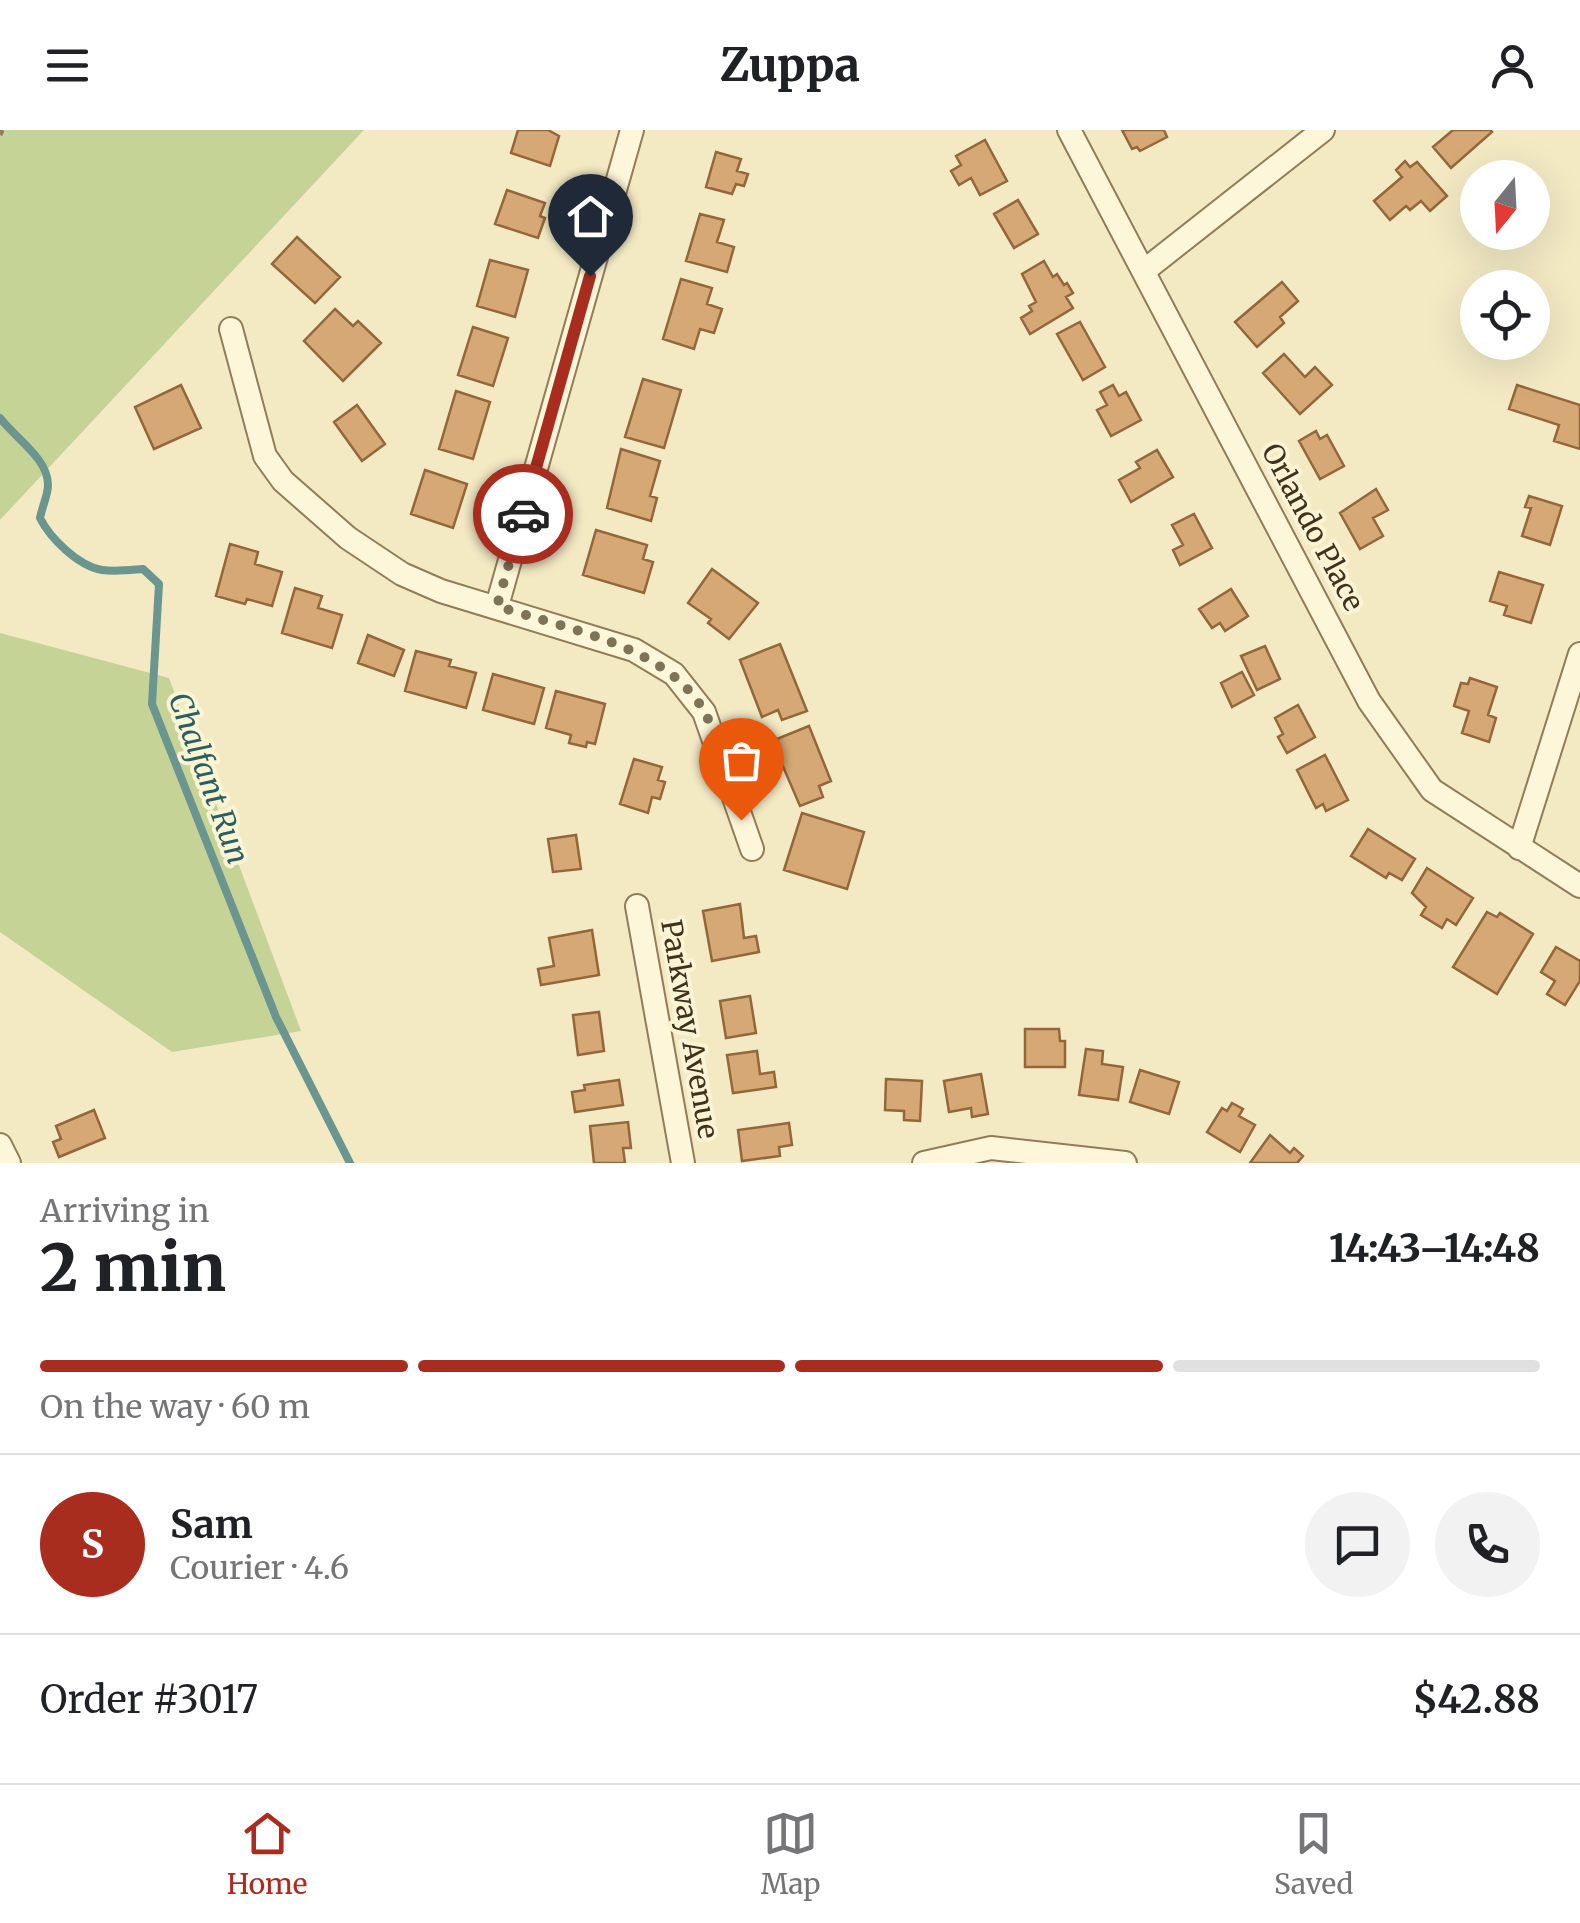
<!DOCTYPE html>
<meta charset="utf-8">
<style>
:root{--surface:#fff;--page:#f2f2f2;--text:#202124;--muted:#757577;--line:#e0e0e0;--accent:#a82d1f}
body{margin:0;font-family:Merriweather,serif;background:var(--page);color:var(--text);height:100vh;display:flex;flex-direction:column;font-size:38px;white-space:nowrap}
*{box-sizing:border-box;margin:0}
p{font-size:32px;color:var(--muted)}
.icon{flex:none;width:55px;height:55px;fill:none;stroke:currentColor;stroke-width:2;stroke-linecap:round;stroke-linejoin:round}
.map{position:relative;height:1033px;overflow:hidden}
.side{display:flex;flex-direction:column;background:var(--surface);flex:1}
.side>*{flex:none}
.needle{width:65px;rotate:198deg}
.tools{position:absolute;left:1460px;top:30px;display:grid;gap:20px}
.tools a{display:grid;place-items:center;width:90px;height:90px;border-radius:50%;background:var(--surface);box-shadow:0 10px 40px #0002;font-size:50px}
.pin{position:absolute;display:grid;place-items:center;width:85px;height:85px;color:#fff;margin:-102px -42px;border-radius:50% 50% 50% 0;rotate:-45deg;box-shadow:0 0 10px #0007}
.pin .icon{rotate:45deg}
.courier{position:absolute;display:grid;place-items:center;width:100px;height:100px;margin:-50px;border:8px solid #a82d1f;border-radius:50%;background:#fff;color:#222;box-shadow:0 2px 12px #0007}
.head em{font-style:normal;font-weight:800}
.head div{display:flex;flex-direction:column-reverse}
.head{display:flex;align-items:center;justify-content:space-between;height:170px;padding:0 40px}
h1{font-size:65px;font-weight:800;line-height:75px}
.bar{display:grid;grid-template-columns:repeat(4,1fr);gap:15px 10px;align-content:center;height:120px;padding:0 40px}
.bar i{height:12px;border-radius:8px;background:var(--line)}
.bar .selected{background:var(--accent)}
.bar p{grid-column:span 4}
.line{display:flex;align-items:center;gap:25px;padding:0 40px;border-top:2px solid var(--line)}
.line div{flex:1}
.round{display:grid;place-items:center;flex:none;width:105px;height:105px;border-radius:52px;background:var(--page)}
header{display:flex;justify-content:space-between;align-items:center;height:130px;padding:0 40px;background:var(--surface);font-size:45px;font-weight:800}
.dock{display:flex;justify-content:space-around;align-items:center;height:140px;border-top:2px solid var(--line);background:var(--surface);font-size:28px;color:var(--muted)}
.dock a{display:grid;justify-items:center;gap:5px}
.dock .selected{color:var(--accent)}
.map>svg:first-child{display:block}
.green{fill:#c5d396}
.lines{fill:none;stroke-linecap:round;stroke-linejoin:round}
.stream{stroke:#6b9690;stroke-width:8}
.building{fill:#d6a875;stroke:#93673a;stroke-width:2.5}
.minor-casing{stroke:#917c57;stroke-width:26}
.path{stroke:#917c57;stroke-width:5;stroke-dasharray:8 5;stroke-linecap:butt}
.minor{stroke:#fdf6d8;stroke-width:22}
.done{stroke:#7e7257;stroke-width:10;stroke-dasharray:0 18}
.route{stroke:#a82d1f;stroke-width:12}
.labels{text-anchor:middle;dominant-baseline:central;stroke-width:8;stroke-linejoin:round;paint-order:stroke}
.street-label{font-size:28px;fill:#3f311d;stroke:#faf3d4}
.water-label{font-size:30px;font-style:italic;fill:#2b5e60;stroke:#faf3d4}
</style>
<header><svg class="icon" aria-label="menu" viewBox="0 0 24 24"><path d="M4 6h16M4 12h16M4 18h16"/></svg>Zuppa<svg class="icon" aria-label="person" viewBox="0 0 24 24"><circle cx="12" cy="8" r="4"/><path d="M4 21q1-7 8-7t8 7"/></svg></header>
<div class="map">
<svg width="1580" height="1033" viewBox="0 0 1580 1033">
<rect width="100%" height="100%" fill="#f3eac4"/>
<!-- green -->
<path class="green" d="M 0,0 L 364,0 L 0,390 Z
M 0,503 L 169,548 L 301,901 L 172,922 L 0,802 Z"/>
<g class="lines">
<!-- stream -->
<path class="stream" d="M 0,288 C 15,308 48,328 48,355 C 48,365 42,377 40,388 C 50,408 78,436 102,440 C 115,442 130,440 143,439 L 159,454 L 152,574 L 276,887 L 350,1033"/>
</g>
<!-- building -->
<path class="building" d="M 518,0 L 548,0 L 559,6 L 550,36 L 511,23 Z
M 1122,0 L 1164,0 L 1167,7 L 1140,21 L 1137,17 L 1132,19 Z
M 1453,0 L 1490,0 L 1492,2 L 1451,38 L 1433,17 Z
M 985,10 L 1007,51 L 980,65 L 971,48 L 959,55 L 951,41 L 961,35 L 956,26 Z
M 716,22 L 741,29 L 737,41 L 748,44 L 744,56 L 736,54 L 732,64 L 706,57 Z
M 1405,31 L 1410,37 L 1417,32 L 1447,66 L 1430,81 L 1421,71 L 1410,80 L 1406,76 L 1390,90 L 1374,71 L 1402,47 L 1396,40 Z
M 507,60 L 545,73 L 540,86 L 545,88 L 538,108 L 495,94 Z
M 1018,70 L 1038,104 L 1014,118 L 994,84 Z
M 700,84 L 724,90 L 717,112 L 734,117 L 727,142 L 686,131 Z
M 297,107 L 340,147 L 315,173 L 272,134 Z
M 490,130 L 528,140 L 515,187 L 477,176 Z
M 1044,131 L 1053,147 L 1057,144 L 1064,155 L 1067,153 L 1073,163 L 1066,167 L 1073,178 L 1030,204 L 1021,188 L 1032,181 L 1029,176 L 1036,172 L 1022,144 Z
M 681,149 L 712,158 L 707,174 L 722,179 L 714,203 L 700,199 L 694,219 L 663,209 Z
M 1282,152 L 1298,171 L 1280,187 L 1284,193 L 1257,217 L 1235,192 Z
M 335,179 L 353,196 L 358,191 L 381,213 L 343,251 L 304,211 Z
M 1080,192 L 1105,237 L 1083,250 L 1057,204 Z
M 473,197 L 508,208 L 493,256 L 458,245 Z
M 1284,224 L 1305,247 L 1315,237 L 1332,255 L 1300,284 L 1263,243 Z
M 643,249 L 681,260 L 664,318 L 625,307 Z
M 181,255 L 201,298 L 154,319 L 135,277 Z
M 1113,255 L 1119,266 L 1126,262 L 1141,290 L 1111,306 L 1097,280 L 1107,275 L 1100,262 Z
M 1517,255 L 1580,275 L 1580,319 L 1554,311 L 1559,295 L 1509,279 Z
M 456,261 L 490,272 L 473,329 L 439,319 Z
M 357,275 L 385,314 L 362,331 L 334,292 Z
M 1316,301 L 1320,309 L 1327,305 L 1344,336 L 1320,349 L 1299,311 Z
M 621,319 L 660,331 L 650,366 L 657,368 L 651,391 L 607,378 Z
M 1157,320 L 1173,347 L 1131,372 L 1119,350 L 1140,338 L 1136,332 Z
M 425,340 L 467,354 L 453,398 L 411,384 Z
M 1376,359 L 1388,380 L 1373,388 L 1383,406 L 1360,419 L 1340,383 Z
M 1529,366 L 1562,376 L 1550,415 L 1522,406 L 1531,378 L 1525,377 Z
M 1194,384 L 1212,418 L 1180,435 L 1173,420 L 1183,415 L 1172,395 Z
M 596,400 L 647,415 L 643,429 L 653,432 L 644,463 L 583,445 Z
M 230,414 L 258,422 L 255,434 L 282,442 L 272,476 L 247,469 L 245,474 L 216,466 Z
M 712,439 L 758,473 L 729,509 L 708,493 L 711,489 L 688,473 Z
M 1499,442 L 1543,455 L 1531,493 L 1504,485 L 1507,476 L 1490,471 Z
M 295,458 L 322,466 L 318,478 L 342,485 L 332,518 L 282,503 Z
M 1231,459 L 1248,486 L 1225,501 L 1220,493 L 1212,498 L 1199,479 Z
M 368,505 L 404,520 L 394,546 L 358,533 Z
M 780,514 L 807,581 L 782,590 L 778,580 L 762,587 L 740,530 Z
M 1265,516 L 1280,549 L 1257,560 L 1241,526 Z
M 416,521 L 451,530 L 449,536 L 476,543 L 466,578 L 405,561 Z
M 1242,542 L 1254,565 L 1232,577 L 1221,553 Z
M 493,544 L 544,558 L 534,594 L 483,580 Z
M 1470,548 L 1497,557 L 1488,585 L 1496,588 L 1489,612 L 1462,603 L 1469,581 L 1454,576 L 1461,553 L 1468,554 Z
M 556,561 L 605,574 L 595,614 L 587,612 L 586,617 L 569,613 L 571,605 L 546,598 Z
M 1298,575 L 1315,607 L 1287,623 L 1278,607 L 1283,604 L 1275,588 Z
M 809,596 L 831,651 L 819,656 L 823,667 L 800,676 L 772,611 Z
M 1325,625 L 1348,670 L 1326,681 L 1323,674 L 1316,678 L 1297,640 Z
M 634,629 L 662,637 L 658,650 L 665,652 L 660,669 L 652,667 L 648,683 L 620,674 Z
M 802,683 L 864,702 L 847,759 L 784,740 Z
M 1368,699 L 1415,729 L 1402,750 L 1389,743 L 1386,748 L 1351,726 Z
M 576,705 L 581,739 L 553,742 L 548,709 Z
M 1427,738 L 1473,768 L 1456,795 L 1447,789 L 1442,798 L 1421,785 L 1426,777 L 1412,763 Z
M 740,774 L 744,808 L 756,806 L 759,822 L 712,831 L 703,781 Z
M 1487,782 L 1497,787 L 1500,783 L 1533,804 L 1497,864 L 1453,837 Z
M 592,800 L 599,845 L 541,855 L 538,839 L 554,836 L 549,808 Z
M 1556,817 L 1580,831 L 1580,851 L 1565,875 L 1547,864 L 1555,851 L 1541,842 Z
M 750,866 L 756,903 L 726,908 L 720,871 Z
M 599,882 L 604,921 L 578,925 L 573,885 Z
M 1025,899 L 1059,899 L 1060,911 L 1065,911 L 1065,937 L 1025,937 Z
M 1086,919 L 1103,921 L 1102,934 L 1123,937 L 1118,970 L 1079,965 Z
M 757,921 L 760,944 L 774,942 L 776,957 L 733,963 L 727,925 Z
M 1140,940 L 1179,952 L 1169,984 L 1130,972 Z
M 981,944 L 988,984 L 972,987 L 971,978 L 949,982 L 944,951 Z
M 886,949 L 922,951 L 920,991 L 904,990 L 904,981 L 885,980 Z
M 619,950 L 623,975 L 575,982 L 572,962 L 585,960 L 584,955 Z
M 1232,973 L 1243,979 L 1239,986 L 1255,995 L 1240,1022 L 1207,1002 L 1222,978 L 1227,981 Z
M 94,980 L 105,1008 L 59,1027 L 53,1012 L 61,1009 L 56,996 Z
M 628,992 L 631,1018 L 623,1018 L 625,1033 L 594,1033 L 590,996 Z
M 789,993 L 792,1015 L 779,1017 L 780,1026 L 742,1031 L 738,1000 Z
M 1270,1005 L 1290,1023 L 1294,1018 L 1303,1026 L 1297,1033 L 1250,1033 Z"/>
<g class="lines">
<defs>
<path id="minor" d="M 1069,0 L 1369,571 L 1432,660 L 1580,756
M 1145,140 L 1323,0
M 231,199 L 265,326 L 283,351 L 348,408 L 402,444 L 441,461 L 634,520 L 674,544 L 704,582 L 752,719
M 497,476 L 632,0
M 1519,718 L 1580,524
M 637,776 L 683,1033
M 0,1015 L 9,1033
M 924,1033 L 991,1018 L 1125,1033"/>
</defs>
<!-- minor casing -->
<use href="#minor" class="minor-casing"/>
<!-- path -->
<path class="path" d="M 0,5 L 2,0"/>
<!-- minor -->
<use href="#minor" class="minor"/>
</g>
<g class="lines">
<!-- done -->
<path class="done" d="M 523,384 L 497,476 C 565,499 666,515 704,581 C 718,606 731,660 741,690"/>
<!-- route -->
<path class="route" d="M 523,384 L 590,146"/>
</g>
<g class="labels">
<!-- street labels -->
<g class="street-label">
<text transform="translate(1313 397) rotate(62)">Orlando Place</text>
<text transform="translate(690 899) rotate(80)">Parkway Avenue</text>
</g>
<!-- water labels -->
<g class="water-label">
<text transform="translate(209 648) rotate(70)">Chalfant Run</text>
</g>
</g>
</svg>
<div class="tools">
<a><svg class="needle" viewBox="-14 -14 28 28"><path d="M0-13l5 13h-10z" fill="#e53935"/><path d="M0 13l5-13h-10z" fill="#757577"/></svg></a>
<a><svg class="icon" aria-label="locate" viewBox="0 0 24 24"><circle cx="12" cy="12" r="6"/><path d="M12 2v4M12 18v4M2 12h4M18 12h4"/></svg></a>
</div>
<div class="pin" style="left:741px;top:690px;background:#ea580c"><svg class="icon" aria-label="bag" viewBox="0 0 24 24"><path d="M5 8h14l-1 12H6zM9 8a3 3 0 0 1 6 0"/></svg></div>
<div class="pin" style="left:590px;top:146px;background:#1f2937"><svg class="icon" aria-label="home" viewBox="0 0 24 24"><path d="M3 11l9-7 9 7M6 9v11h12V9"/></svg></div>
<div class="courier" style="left:523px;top:384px"><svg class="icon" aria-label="car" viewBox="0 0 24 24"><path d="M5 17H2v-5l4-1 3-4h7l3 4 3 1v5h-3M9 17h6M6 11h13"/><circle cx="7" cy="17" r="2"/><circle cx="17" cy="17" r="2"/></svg></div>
</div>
<section class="side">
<div class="head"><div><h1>2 min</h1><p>Arriving in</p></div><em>14:43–14:48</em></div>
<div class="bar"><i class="selected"></i><i class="selected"></i><i class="selected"></i><i></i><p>On the way · 60 m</p></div>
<div class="line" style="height:180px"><b class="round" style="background:var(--accent);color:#fff">S</b><div><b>Sam</b><p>Courier · 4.6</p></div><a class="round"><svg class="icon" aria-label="chat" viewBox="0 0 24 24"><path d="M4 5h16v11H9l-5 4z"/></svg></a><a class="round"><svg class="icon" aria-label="phone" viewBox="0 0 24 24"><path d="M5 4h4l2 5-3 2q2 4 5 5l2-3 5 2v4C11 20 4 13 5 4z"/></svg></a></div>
<div class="line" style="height:130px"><div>Order #3017</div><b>$42.88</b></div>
</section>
<nav class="dock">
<a class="selected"><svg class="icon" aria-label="home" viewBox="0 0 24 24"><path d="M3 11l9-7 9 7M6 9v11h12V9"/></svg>Home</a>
<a><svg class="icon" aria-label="map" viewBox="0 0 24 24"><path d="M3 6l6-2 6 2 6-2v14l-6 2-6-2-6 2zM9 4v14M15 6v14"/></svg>Map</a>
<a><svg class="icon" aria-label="saved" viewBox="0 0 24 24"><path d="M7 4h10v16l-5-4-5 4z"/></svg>Saved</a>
</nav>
